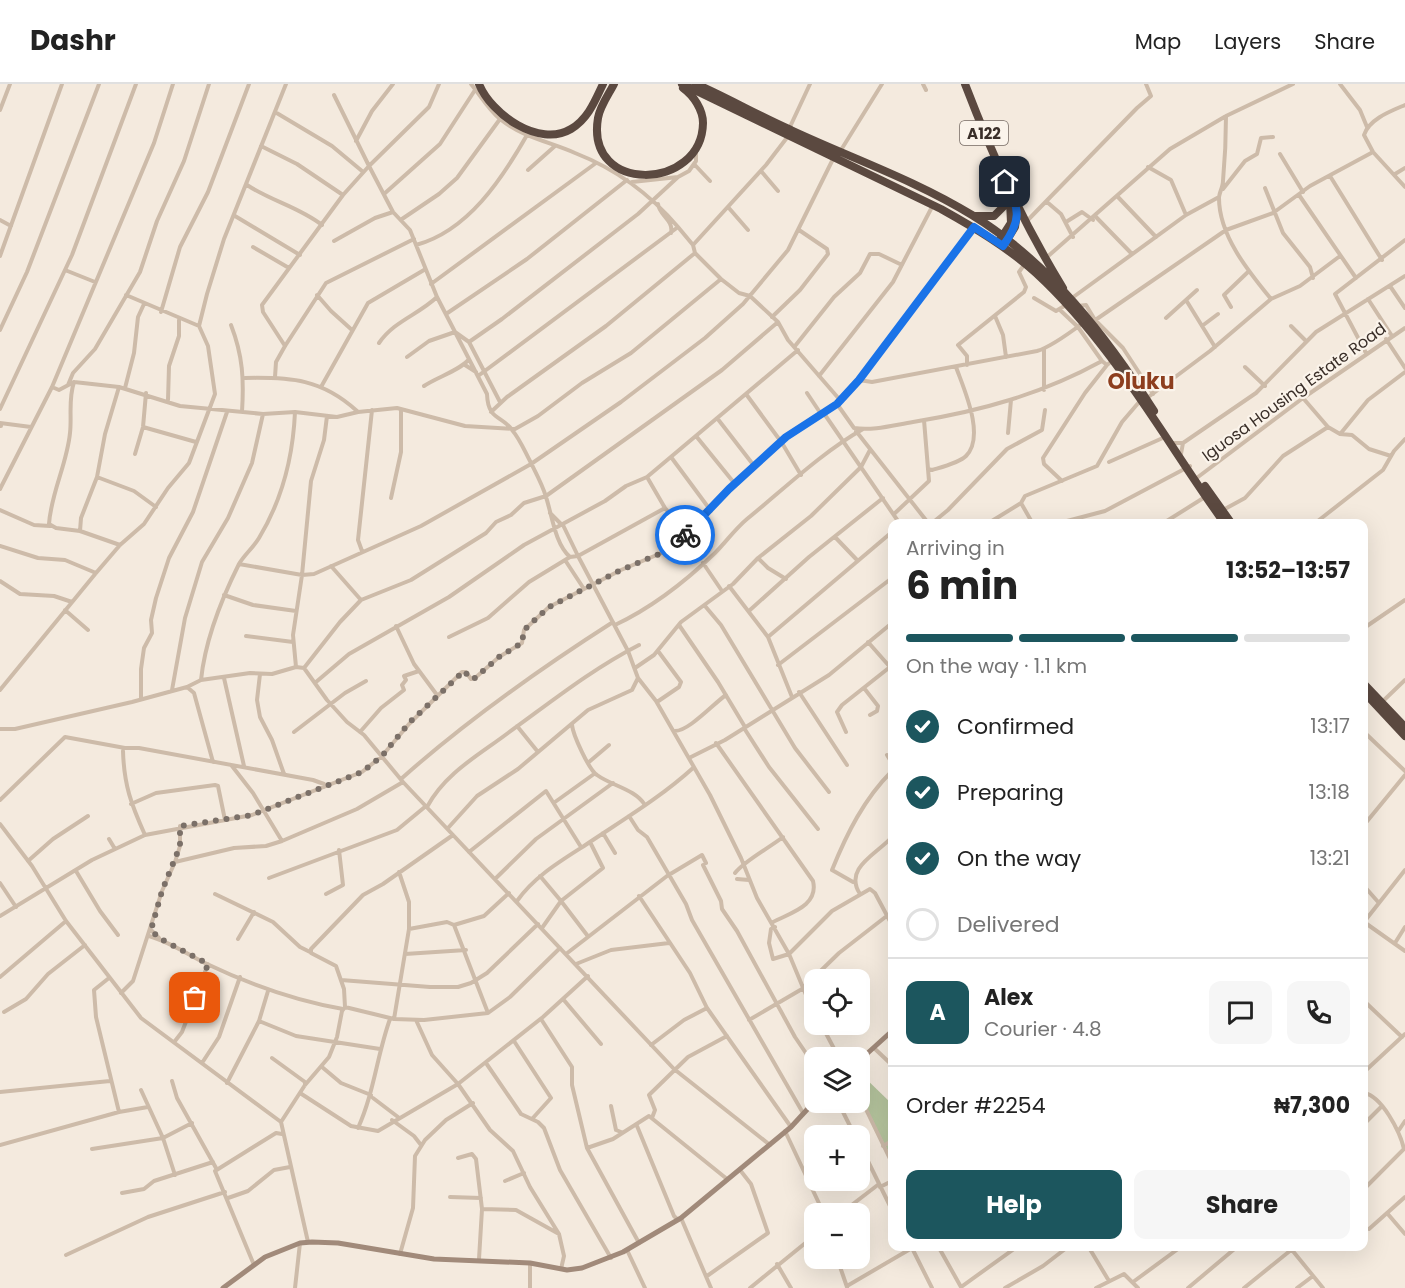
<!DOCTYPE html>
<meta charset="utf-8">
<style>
:root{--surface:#fff;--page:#f6f6f6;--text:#222;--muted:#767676;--line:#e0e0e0;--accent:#1c565e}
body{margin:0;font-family:Poppins,sans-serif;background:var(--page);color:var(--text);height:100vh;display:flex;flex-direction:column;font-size:22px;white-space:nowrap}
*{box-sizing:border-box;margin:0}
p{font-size:20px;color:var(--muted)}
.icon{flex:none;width:33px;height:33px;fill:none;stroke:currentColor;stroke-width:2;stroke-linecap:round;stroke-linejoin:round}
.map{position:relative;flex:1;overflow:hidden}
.drawer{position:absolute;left:888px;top:435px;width:480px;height:732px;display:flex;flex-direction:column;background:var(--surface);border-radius:12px;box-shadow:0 6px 24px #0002}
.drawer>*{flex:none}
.tools{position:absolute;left:804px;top:885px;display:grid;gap:12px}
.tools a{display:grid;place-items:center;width:66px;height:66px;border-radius:12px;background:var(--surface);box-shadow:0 6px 24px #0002;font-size:30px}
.pin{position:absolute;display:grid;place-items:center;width:51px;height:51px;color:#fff;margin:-26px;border-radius:12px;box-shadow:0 3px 9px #0006}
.courier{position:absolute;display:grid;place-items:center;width:60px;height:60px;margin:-30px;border:4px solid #1a73e8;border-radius:50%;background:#fff;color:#222;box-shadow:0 2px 8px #0007}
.headline em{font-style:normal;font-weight:700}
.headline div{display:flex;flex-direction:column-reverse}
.headline{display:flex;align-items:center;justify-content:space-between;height:102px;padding:0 18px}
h1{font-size:39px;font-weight:700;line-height:45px}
.bar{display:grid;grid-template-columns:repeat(4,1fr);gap:9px 6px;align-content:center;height:72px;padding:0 18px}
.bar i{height:8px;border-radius:4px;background:var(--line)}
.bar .active{background:var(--accent)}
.bar p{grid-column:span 4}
.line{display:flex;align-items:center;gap:15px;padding:0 18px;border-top:2px solid var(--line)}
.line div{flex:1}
.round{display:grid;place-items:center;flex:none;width:63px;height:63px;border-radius:12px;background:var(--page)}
ol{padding:0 18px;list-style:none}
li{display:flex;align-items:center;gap:18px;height:66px}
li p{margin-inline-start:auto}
li .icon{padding:6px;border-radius:50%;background:var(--accent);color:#fff;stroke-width:4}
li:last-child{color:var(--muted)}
li i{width:33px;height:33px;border:3px solid var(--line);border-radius:50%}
.action{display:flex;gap:12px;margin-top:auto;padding:12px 18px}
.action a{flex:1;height:69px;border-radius:12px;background:var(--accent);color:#fff;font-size:24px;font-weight:700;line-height:69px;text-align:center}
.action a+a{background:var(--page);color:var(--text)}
header{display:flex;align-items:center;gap:36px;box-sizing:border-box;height:84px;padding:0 30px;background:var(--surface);border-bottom:2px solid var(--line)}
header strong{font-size:28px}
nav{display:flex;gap:33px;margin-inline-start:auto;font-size:21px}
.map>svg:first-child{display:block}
.green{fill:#b5c49d}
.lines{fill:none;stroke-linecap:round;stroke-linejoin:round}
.street{stroke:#cdbba9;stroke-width:4}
.secondary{stroke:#a18a7a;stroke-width:5}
.highway{stroke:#5b4940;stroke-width:8}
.done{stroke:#7b7068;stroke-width:6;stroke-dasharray:0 10.8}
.route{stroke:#1a73e8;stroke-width:8}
.labels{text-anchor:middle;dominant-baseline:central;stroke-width:4.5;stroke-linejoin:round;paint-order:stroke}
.shield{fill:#fbf4eb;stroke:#746a63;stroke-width:1.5}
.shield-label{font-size:15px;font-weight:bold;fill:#3a2f29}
.street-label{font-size:16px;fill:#3a2f29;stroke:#fbf4eb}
.district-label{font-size:22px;font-weight:bold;fill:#8d3e1e;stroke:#fbf4eb}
</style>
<header>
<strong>Dashr</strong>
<nav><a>Map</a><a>Layers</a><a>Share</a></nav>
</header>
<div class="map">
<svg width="1405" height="1204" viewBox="0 0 1405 1204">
<rect width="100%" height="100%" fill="#f4eade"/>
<!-- green -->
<path class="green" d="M 860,989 L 892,1020 L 892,1075 L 860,1012 Z"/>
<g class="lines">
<!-- street -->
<path class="street" d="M 439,0 L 429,23 L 369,82 L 393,128 L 410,146 L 437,213 L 487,310 C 488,337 502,331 512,346 C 520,355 525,368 531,379 C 536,389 543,402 546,413 C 552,431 555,460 570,473 L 578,472 L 628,567 L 638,594 L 656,617 L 710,711 L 741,774 L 757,814 L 789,870 L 814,930
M 471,0 C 480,11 489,26 500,35 C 522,53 550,58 575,69 C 616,85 650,110 678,143 L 478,292
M 923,0 L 926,6
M 1340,0 L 1360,26 L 1367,43
M 1405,21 C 1391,27 1369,35 1364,51 L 1373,68 L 1405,103
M 0,26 L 10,0
M 275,28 L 332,62 L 362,87
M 1226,32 C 1226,54 1225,75 1223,97 C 1223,103 1219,109 1219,114 C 1219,152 1249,188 1271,215
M 789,45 L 810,0
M 356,57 L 372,27 L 393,0
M 261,62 L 297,80 L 343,111
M 841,66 L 882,0
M 1280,70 L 1303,108
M 694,80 L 710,97
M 1148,83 L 1171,96 L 1186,131
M 528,86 L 555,62
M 761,87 L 778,107
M 1395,90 L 1405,84
M 1330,92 L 1382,176
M 632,98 L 678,93
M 247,101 C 271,117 299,123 322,141
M 1265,104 L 1283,149 L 1310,183 L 1313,194
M 1223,105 L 1245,77 L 1257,70 L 1261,54 L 1273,53
M 384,110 L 440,60 L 475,6
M 1299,111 L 1356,194
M 1117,112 L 1156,153
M 1047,118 L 1061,130 L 1073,153
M 658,120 C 659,131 674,136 671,149
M 728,123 L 748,146
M 235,132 L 300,171
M 1096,133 L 1132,170
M 402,135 L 439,110 L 457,94 L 500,35
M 0,136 L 11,142
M 1066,138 L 1082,128 L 1093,136
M 1025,139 L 1137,24 L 1151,12 L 1146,0
M 678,143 L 693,161 L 695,169 L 721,195 L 739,209 L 750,212 L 778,238 L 788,256 L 840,316
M 334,157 L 375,134 L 393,128
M 416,161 C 468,147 502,95 527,51
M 693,161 L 766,81 L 789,51
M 253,163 L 289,184
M 0,172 L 62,0
M 1046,174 L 1170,65 L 1226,32 L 1293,0
M 65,186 L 95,198
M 431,200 L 596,79
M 1390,202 L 1405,224
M 126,211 L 199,242
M 317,211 L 331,227 L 352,246
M 1034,214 L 1056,227 L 1066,221
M 1072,214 L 1186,131 L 1219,113
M 1368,215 L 1392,252
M 1186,216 L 1215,263
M 1078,222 L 1086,221 L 1095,236 L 1123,264 L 1153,310
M 1231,223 L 1224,211 L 1249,187
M 1060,226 L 1078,243 L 1102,277
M 161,228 L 180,163 L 208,108 L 249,0
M 446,230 L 527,175 L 627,96
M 995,232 L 1003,251 L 1006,273
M 772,233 L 800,206 L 828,170 L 827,165 L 799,146
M 1166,234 L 1197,206
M 1091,239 L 1226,146 L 1273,129 L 1310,102 L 1373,68
M 231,241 C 243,272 244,296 242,328
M 1202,242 L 1218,230
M 1291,242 L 1306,257
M 0,246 L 27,188 L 99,0
M 1386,255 L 1405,284
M 379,259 C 394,237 418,231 437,213
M 285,262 L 263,228 L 262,221 L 343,111 L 369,82 L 334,11
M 795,262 L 834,213 L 860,189 L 870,170 L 879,170 L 902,181
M 1044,265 L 1044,306
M 1366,269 L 1335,210 L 1405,156
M 407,273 L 429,257 L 455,248 L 469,258
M 465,281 L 476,288
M 967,281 L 967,272 L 958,261 L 1024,208 L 1026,203 L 1019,188 L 1024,181
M 1245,283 L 1265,302
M 819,292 L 893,198 L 933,121
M 275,293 L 276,278 L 285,262 L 326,199 L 414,155
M 245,294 C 291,293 322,295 357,327
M 859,296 L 872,298 L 1037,267 C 1051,263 1071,248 1083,239
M 74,298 C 68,316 72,332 70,349 C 67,380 51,409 49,440 L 56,444 L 80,447 L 120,461
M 68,301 L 73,289 L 95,265 L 140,188 L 157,137 L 184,77 L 209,0
M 424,302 C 437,293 461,286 469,275
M 52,303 L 59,306 L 74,298 L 119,303 L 180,322 L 263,330 L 295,328 L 337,333 L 358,328 L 397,324 L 465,342 L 515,345 L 538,332 L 582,299 L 631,269 L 721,195
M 321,303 L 368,219 L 424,186
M 125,304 L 134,269 L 138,233 L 144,220
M 807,309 L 821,330
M 746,310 L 782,359 L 801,391
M 1147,314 L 1210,267 L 1271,215 L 1300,202 L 1340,172
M 1303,314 L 1328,343 L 1340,350 L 1352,351 L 1369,365 L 1391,372
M 168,316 L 169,282 L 179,252 L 179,236
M 500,318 L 469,258 L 502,235 L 638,130 L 678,93 L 689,87 L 696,77 L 696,64
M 837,320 L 854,344 C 873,347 894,341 913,338 C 981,327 1042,310 1102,277 L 1107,281 L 1112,277
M 0,325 L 72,171 L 136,0
M 491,328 L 507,313 L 606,242 L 695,169
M 823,328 L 900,440
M 717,334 L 755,383
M 0,339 L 31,343
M 0,342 L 1,342
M 143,343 L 196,358
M 856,347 L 929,440
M 1008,349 L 1011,316
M 1341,349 L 1368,316 L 1405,288
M 696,352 L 735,400
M 1174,359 L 1183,359 L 1256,309 L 1316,248 L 1405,192
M 135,370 L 143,343 L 146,309
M 1181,370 L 1183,359
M 671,373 L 711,427
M 1109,378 L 1165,353
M 928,385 L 932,386 C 942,383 959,379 966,372 C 986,352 963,303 956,283
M 97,393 L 134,407 L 156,423
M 647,393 L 665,424 L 686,449
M 1198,393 L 1303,314 L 1405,244
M 1062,397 L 1044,380 L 1043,374 L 1085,309 L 1107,281
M 0,405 L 52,303 L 154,59 L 173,0
M 391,414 L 401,368 L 401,325
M 0,426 L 34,441 L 50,442
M 1223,426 L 1245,414 L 1283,372 L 1328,343
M 550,429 L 562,441
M 894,430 L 929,397 L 924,336
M 1067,437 L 1105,427 L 1190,382
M 931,440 L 948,426 L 1007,365 L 1042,346 L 1045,326
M 987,440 L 1021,419
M 1033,440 L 1021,419 L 1025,412 L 1097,382 L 1122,338 L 1140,317
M 1162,440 L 1205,413
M 1210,440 L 1221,435
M 1314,440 L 1383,386 L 1394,367 L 1405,355
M 563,441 L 578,472 L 665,424
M 80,447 L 81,434 L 97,393 L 105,350 L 119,303
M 835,453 L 857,476
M 0,462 L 38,474 L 65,476 L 96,489
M 362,467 L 358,456 L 372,326
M 758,474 L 768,484 L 786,495
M 565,476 L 584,505
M 703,479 L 722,507
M 239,480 C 244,471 253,464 259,454 C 282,416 293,373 295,328
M 331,482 L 361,516
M 0,497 L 20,510 L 54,512 L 72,518
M 729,502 L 768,553 L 792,613
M 224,511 L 253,521 L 296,527
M 705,522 L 721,541 L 795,664 L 829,708
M 65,526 L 88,546
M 750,526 L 809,473 L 883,414
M 615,541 C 651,524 687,496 715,469 C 726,458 735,445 747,435 C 784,405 821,369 863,345
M 679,541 L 718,598 L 745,643
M 396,542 L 414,580 L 437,611
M 1364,544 L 1405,516
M 246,552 L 293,558
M 449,553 L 488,534 L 529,498 L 570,473
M 768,553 L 892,448
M 778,581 L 892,494
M 296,583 L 293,551 L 302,491 L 314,490 L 421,442 L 531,380 L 621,318 L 705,254 L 743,220 L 788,166 L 834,73
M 304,584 L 340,538 L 361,516 L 411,496 L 486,449 L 496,438 L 511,431 L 524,419 L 546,412 L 722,286 L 778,238
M 635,584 L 654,571 L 681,538 L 733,500 L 758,474 L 811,432 L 861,383 L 870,366
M 260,590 L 257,616 L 260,633 L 272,656 L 284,690
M 224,594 L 244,682
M 201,596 C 205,557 221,516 239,480 L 302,491 L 311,397 L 324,356 L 327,332
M 316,598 L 349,570 L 449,513 L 524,461 L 605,417 L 626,402 L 647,393 L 798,266
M 187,603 L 194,609 L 213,678
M 864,604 L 878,622 L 877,627 L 870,631
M 0,606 L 96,489 L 120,461 L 144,440 L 168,404 L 189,379 L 215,310 L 208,262 L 199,242 L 207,210 L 224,155 L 286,0
M 172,606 L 185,534 L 202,478 L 228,434 L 252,379 L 263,330
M 799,608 L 847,681
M 141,615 L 141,585 L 144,564 L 152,549 L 151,536 L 156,514 L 169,474 L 193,428 L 227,328
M 657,618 L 679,603 L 681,598 L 658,567
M 1382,618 L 1405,596
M 572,641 C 573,651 589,686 597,691 C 612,702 635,705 645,721
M 517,642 L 538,668
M 744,644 L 769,683 L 818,745
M 0,645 L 15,645 L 132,618 L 187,603 L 201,596 L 250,589 L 272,590 L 296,583 L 304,584 L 327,616 L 347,638 L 364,651 L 403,698 L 674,985 L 770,1061
M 675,647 C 689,647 713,620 726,611
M 294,648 L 345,609 L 366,597
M 360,648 L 381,624 L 404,606 L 402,601 L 406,596 L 404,592 L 419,587
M 846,648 L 837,628 L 842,621 L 890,583 L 868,558
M 1364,648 L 1405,687
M 716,659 L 813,797 C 819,822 790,829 773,838
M 123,667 C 124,701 131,720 145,751
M 887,671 L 892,679
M 689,674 L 725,656 L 829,591 L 892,539
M 589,678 L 609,661
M 232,682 L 253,709 L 282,757
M 401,695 C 467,636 538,586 613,538
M 0,716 L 65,653 L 125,664 L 139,664 L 313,696 L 324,700 L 324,703
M 555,718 L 594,690
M 131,720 L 156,709 L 215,701 L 218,702 L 225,736
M 427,723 C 445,689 479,671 508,649 C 551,618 592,585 639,561
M 629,732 L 638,746 L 647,753 L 686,820 L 692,836 L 803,1029
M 892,733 L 892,734
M 0,740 L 32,782 L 66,837 L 141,934 L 281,1038
M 1364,741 L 1405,691
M 448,744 L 477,712 L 518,685 L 588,626 L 632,606 L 638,594
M 603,749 L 615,769
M 109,755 L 115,765
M 469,768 L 546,707 L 581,763
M 28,777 L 53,755 L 88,732
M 175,778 L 234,764 L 266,762 L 282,757 L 357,725 L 403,698
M 703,781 L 721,817 L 722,825 L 737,847 L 795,953 L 814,981
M 76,787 L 100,827 L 118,851
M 399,788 L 409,818 L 409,845
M 735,789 C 744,777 769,764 783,753
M 540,792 L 561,817 L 542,844
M 269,794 L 397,746 L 426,722
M 495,795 L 536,755 L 613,699
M 737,795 L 749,796
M 853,798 L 832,786 C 847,749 864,715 892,687
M 0,799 L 16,823
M 1364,802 L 1379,819
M 215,810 L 273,838 L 300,863 L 310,868
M 326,810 L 343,801 L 339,766
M 860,810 C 843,784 877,770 892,753
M 639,812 L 690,889 L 707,924 L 791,1043
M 517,817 C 534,793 559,778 584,762 C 621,737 660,714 693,684
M 0,832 L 92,776 L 145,751 L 252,731 L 362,688 L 382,672 L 409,640 L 462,588 L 466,588 L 471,595 L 475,594 L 499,573 L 522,559 L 524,546 L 549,523 L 621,486 L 671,465 L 729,406 L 786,353 L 837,320 L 859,296 L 974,144
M 1364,838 L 1405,786
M 1364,838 L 1405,867
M 454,841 L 484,832 L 509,809
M 775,843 L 771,845 L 769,859 L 773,875 L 789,870 L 832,827 L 870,805 L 875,809 L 892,841
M 151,846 L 159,854
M 587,851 L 561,817 L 603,784 L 590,758
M 149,852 C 170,858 187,870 207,880 C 251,901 295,917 343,925
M 238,855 L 254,828
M 1395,859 L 1405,843
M 405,870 L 466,866
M 566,870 L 667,792 L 702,771 L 706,779
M 576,880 L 611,866 L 669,859
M 0,893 L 66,837
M 109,894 L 94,906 L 96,933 L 119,1028
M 341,896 L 430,903 L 458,903 L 471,899 L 487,889 L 538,840
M 121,909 L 133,897 L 162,807 L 175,778 L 180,762 L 180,742
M 563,915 L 601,960
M 1364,917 L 1402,953
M 345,923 L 344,905 L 336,882 L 311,869 L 311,865 L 363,811 L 383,800 L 453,751
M 4,928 L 26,915 L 48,890 L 85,861
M 394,935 L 409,845 L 447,838 L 454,841 L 488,929
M 541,935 L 572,983 L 572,1001 L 587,1064 L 639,1159
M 749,936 L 802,905 L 839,869 L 888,831
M 259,937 L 296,952 L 380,965
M 821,940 L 839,974
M 175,957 L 182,948 L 208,880
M 514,957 L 551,1014 L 532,1035
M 651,961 L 684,936 L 707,924
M 874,964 L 892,981
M 272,974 L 305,998 L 305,1001
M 202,979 L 219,953 L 240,893
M 486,979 L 521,1030 L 538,1038 L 544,1044 L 560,1086 L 611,1174
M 322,983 L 341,999 L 371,1011
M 1364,988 L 1405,950
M 172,997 L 177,1014 L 216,1084
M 227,999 L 259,937 L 268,907
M 141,1006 L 163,1054 L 175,1091
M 0,1008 L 110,997
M 300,1009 L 351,1042 L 378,1047 L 458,1000 L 432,971 L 416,936
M 1364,1009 C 1382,1012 1400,1048 1404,1065 L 1364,1105
M 860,1013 L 892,1079
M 373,1014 L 398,1033
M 838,1018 L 855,1052
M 611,1022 L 616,1046 L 621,1048
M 652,1034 L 655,1026 L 649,1011 L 688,973 L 727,952
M 392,1036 L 414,1052 L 421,1061
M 1364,1040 L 1382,1022
M 637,1042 L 674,1132 L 678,1136
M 358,1044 C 374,1009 377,971 390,935
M 1399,1046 L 1405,1037
M 785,1047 L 824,1130
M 0,1061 L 119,1028 L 148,1023
M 860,1061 L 892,1126
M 883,1062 L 892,1057
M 587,1064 L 613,1055 L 649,1032 L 727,1095
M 92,1065 L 163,1054 L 192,1039
M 458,1074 L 472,1070 L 476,1075 L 482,1125 L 479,1175
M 505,1097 L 524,1089
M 880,1103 L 892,1097
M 122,1109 L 144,1105 L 154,1097 L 213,1078
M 450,1113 L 481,1114
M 228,1114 L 248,1107 L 274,1086 L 290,1083
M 482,1125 L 516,1126 L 559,1150
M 1387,1129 L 1405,1150
M 840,1130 L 879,1100
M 681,1134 L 711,1204
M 1369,1145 L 1405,1113
M 308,1158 L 281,1038 L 305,1001 L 329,973 L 337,953 L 342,927 L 345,923 L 394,935 L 424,936 L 488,929 L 510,913 L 560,864
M 911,1162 L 932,1204
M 938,1162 L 961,1203
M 1088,1162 L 1109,1197
M 627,1166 L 645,1204
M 1292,1166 L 1323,1204
M 400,1170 L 413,1124 L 415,1072 L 425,1056 L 446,1036 L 473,1019
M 66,1171 L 148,1133 L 225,1108
M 837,1174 L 847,1203
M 530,1179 L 530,1204
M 777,1180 L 791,1204
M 254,1181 L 215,1087 L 276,1049 L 282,1050
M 561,1185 L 564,1172 L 559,1150 L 530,1103 L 513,1067 L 490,1046 L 458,1000 L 543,933 L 588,892
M 707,1192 L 768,1149 L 751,1100 L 740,1086
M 1133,1198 L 1182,1162
M 847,1202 L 912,1164
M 961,1203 L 1018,1162
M 295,1204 L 300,1159
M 750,1204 L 814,1152
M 1005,1204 L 1043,1182 L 1069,1162
M 1096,1204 L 1124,1190 L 1138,1204
M 1188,1204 L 1238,1162
M 1244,1204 L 1296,1162
M 1297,1204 L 1313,1192"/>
<!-- secondary -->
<path class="secondary" d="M 860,976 L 892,947
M 223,1204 L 265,1173 L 300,1159 L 312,1158 L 338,1159 L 434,1175 L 530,1179 L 567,1186 L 582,1184 L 623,1168 L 681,1134 L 791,1043 L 814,1018"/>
<!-- highway -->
<path class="highway" d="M 479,0 C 491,30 539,64 571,45 C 588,35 595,17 603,0
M 614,0 C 609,10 600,22 598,34 C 585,111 702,107 703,39 C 703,26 694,12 683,4
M 682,0 L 941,125 C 975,144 1007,163 1036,189 C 1113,260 1164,355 1225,440
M 696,0 C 728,14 759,32 791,46 C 851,74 915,96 972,131 C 1049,178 1107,253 1154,327
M 965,0 C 993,73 1022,137 1063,204
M 974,132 L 994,132 L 1010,116
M 1000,156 L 1011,139 L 1010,117
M 1005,159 L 1015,143 L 1017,129
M 1205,402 L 1232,440
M 1364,600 L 1405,643
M 1364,608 L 1405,652"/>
</g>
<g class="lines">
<!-- done -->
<path class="done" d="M 195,914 L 208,880 L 159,854 L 151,846 L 162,807 L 180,762 L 180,742 L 252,731 L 362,688 L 382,672 L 409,639 L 464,587 L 471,595 L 475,594 L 499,573 L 522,559 L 524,546 L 549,523 L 621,486 L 671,465 L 685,451"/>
<!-- route -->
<path class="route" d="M 685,451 L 729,405 L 786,353 L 837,320 L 859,296 L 974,143 L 1003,162 C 1021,137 1021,125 1005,98"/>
</g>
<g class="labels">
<!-- shield labels -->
<rect class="shield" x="960" y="37" width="48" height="24" rx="4.5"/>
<g class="shield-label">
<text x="984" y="49">A122</text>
</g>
<!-- street labels -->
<g class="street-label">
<text transform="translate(1294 308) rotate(-36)">Iguosa Housing Estate Road</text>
</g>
<!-- district labels -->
<g class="district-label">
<text x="1141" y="297">Oluku</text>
</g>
</g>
</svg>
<div class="tools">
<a><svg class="icon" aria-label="locate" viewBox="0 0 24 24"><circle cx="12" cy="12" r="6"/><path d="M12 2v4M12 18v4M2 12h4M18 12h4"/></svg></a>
<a><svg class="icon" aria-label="layers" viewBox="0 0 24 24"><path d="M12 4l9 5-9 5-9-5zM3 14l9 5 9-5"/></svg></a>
<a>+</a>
<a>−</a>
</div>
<div class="pin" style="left:195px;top:914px;background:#ea580c"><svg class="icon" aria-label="bag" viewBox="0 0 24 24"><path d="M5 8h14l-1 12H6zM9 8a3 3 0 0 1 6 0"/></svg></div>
<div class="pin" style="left:1005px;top:98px;background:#1f2937"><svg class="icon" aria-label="home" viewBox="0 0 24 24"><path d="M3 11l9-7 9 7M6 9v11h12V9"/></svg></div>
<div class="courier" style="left:685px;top:451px"><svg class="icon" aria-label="bike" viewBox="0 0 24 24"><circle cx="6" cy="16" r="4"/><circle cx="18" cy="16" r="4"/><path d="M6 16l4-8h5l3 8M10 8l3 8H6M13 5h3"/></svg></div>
<section class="drawer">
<div class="headline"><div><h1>6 min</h1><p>Arriving in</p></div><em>13:52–13:57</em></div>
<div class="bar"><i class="active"></i><i class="active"></i><i class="active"></i><i></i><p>On the way · 1.1 km</p></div>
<ol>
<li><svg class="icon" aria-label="check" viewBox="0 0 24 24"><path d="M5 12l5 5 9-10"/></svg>Confirmed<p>13:17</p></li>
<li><svg class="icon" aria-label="check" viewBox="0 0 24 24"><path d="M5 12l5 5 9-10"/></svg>Preparing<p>13:18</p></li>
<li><svg class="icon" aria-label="check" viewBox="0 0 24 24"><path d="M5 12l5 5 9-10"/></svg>On the way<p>13:21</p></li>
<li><i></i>Delivered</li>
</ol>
<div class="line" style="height:108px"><b class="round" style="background:var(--accent);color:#fff">A</b><div><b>Alex</b><p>Courier · 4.8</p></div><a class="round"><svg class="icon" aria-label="chat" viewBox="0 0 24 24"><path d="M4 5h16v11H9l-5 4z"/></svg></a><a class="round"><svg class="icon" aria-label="phone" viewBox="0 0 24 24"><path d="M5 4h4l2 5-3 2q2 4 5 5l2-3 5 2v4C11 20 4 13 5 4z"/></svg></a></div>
<div class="line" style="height:78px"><div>Order #2254</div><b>₦7,300</b></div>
<div class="action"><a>Help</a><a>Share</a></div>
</section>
</div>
